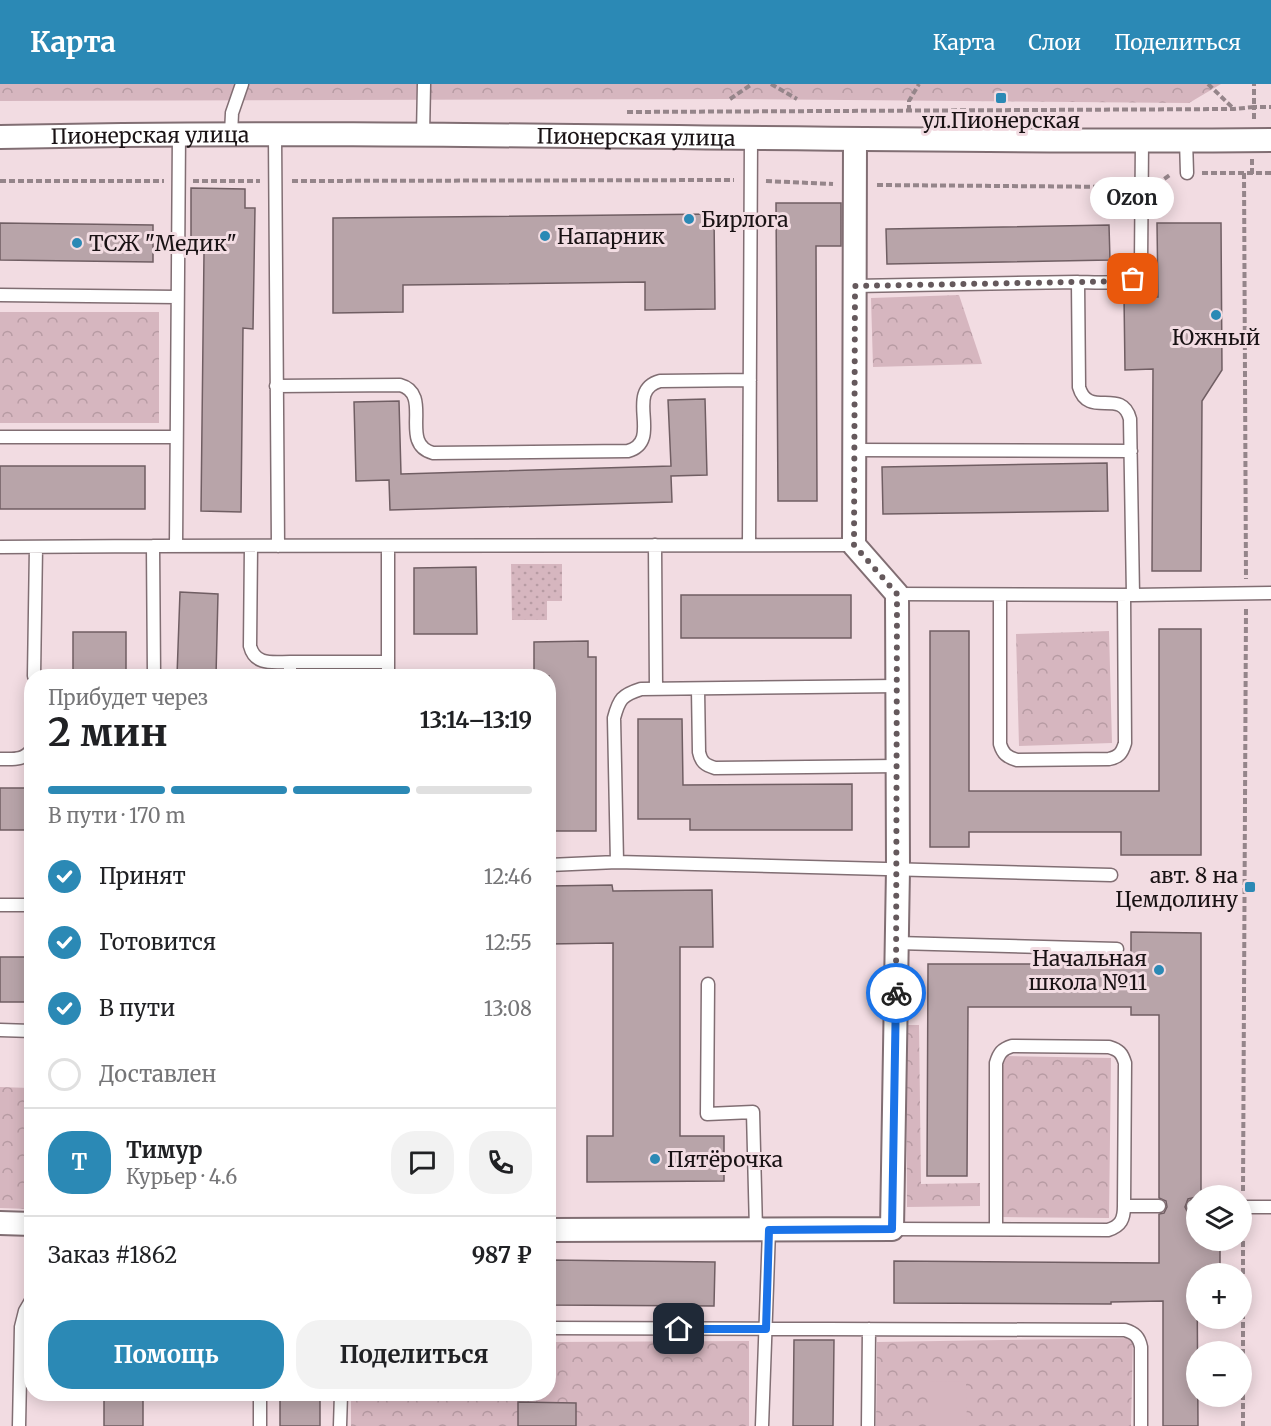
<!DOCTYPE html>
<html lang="ru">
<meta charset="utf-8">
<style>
:root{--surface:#fff;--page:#f2f2f2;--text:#202124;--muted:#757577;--line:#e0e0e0;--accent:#2b89b5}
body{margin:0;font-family:Merriweather,serif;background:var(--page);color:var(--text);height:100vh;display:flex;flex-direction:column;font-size:22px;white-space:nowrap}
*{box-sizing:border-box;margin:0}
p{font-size:20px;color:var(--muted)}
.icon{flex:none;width:33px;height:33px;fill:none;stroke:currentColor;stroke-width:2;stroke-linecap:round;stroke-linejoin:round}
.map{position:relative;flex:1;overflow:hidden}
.details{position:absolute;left:24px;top:585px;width:532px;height:732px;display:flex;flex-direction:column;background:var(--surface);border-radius:24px;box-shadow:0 3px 15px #0003}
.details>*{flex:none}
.tools{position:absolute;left:1186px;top:1101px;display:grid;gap:12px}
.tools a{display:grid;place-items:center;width:66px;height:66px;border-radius:50%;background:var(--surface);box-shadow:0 3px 15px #0003;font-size:30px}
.pin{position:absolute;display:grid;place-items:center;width:51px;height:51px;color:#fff;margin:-26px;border-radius:12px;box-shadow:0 3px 9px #0006}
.courier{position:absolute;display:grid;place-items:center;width:60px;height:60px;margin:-30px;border:4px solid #1a73e8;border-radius:50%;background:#fff;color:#222;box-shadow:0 2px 8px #0007}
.bubble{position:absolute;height:42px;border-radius:21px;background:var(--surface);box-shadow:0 3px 15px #0003;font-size:20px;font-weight:700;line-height:42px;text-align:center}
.summary em{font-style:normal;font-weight:700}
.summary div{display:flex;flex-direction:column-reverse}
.summary{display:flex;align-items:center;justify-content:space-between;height:102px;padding:0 24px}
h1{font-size:39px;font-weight:700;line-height:45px}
.bar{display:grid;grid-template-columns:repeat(4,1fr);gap:9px 6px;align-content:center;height:72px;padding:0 24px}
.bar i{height:8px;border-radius:4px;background:var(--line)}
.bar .current{background:var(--accent)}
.bar p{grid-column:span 4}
.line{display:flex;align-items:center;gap:15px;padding:0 24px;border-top:2px solid var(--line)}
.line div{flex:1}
.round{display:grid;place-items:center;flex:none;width:63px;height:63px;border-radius:24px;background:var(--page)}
ol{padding:0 24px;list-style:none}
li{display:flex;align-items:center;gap:18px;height:66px}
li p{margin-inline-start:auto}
li .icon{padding:6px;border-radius:50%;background:var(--accent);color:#fff;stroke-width:4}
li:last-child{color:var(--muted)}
li i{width:33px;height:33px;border:3px solid var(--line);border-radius:50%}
.button{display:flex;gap:12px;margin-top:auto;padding:12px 24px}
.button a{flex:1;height:69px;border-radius:24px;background:var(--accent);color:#fff;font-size:24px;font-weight:700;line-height:69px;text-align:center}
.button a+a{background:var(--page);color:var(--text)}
header{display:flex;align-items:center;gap:36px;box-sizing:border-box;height:84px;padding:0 30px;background:var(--accent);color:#fff}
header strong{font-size:28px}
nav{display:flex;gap:33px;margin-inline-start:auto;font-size:21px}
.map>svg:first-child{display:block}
.grass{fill:url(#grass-dots)}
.forest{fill:url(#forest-crowns)}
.garden{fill:#d6b6bf}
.building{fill:#b8a4a9;stroke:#705e63;stroke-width:1.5}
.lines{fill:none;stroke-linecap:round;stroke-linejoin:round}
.service-casing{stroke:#816e73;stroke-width:15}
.minor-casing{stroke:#816e73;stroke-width:26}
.path{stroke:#95858a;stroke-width:4;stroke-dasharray:6 3;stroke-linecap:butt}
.service{stroke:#fff;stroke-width:12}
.minor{stroke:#fff;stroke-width:22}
.done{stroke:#65595c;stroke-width:6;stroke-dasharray:0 10.8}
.route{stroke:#1a73e8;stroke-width:8}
.poi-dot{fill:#2b89b5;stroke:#f2dce2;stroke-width:2}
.labels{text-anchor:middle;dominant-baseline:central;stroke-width:6;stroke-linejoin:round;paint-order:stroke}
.poi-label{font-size:21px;fill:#191214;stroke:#f2dce2;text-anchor:start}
.street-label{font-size:21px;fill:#191214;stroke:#f2dce2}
</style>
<header>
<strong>Карта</strong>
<nav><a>Карта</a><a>Слои</a><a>Поделиться</a></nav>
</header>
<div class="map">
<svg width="1271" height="1342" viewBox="0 0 1271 1342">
<defs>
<pattern id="grass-dots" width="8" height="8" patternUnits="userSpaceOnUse" patternTransform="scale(1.5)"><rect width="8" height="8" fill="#d6b6bf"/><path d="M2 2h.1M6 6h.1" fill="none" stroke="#b79ba3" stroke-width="1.8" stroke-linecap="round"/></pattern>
<pattern id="forest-crowns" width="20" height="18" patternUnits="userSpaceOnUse" patternTransform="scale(1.5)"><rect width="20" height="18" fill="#d6b6bf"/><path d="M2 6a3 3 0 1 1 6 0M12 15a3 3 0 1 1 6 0" fill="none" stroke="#b79ba3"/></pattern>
</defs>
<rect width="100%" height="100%" fill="#f2dce2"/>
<!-- grass -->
<path class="grass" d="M 511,480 L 562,480 L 562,517 L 547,517 L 547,536 L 512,536 Z"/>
<!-- forest -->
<path class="forest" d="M 0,0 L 1221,0 L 1189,19 L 730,15 L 0,17 Z
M 959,211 L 982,280 L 873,283 L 871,214 Z
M 0,228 L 159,228 L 159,339 L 0,339 Z
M 1109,547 L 1112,659 L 1019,662 L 1016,550 Z
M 906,941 L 919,941 L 921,1100 L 980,1099 L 980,1122 L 907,1123 Z
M 1003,972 L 1111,974 L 1109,1134 L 1000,1133 Z
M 0,1003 L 30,1004 L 28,1125 L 0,1124 Z
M 1133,1254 L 1131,1342 L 876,1342 L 877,1258 Z
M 749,1257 L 749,1342 L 351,1342 L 351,1310 L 549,1310 L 549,1258 Z"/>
<!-- garden -->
<path class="garden" d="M 966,1297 L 967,1342 L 929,1342 L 929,1298 Z"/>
<!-- building -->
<path class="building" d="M 191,104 L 245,105 L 245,124 L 255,124 L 253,245 L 243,244 L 241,428 L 201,427 L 204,169 L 191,169 Z
M 776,119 L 841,119 L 841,162 L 816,162 L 817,417 L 778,417 Z
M 714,130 L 715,225 L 645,226 L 645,198 L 403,201 L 403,228 L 333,229 L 333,134 Z
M 0,139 L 153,141 L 153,178 L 0,176 Z
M 1157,139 L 1221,139 L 1222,286 L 1202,317 L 1201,487 L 1152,487 L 1153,285 L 1125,286 L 1124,213 L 1158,213 Z
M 1109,141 L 1110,176 L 887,180 L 886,145 Z
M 705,315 L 707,391 L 671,392 L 672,418 L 390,426 L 389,396 L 356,397 L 354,318 L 399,317 L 401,390 L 671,382 L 668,316 Z
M 1107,379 L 1108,427 L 883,430 L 882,383 Z
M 0,382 L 145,382 L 145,425 L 0,425 Z
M 476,483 L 477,550 L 414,550 L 414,484 Z
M 180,508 L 218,510 L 216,592 L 177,592 Z
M 681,511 L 851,511 L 851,554 L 681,554 Z
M 1159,545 L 1201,545 L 1201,771 L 1121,771 L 1121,748 L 969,748 L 969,763 L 930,763 L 930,547 L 969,547 L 969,707 L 1159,707 Z
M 73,548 L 126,548 L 126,592 L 73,592 Z
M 588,557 L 588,573 L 596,573 L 596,747 L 549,747 L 549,592 L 534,592 L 534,558 Z
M 638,635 L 682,635 L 683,701 L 852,700 L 852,746 L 690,746 L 690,735 L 638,735 Z
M 0,704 L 32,704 L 32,746 L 0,746 Z
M 612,801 L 613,807 L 712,806 L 713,863 L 680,863 L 680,1052 L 724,1052 L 724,1097 L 587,1098 L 587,1052 L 613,1052 L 613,859 L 549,860 L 549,802 Z
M 1131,848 L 1201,849 L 1201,1112 L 1188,1115 L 1185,1123 L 1188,1129 L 1197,1130 L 1197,1156 L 1220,1156 L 1220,1190 L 1197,1190 L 1198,1342 L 1163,1342 L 1163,1217 L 1111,1218 L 1111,1220 L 894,1219 L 894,1177 L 1159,1179 L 1159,1130 L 1164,1129 L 1167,1123 L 1166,1117 L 1159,1114 L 1159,931 L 1131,931 L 1131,923 L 968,923 L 967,1092 L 927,1092 L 928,880 L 1131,880 Z
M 0,873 L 32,873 L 32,918 L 0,918 Z
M 549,1176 L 715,1178 L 714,1222 L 549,1221 Z
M 794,1256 L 834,1256 L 833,1342 L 793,1342 Z
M 104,1310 L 143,1310 L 143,1342 L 104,1342 Z
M 280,1310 L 320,1310 L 320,1342 L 280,1342 Z
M 518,1318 L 576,1319 L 576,1342 L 518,1342 Z"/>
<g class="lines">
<defs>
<path id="service" d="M 231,50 L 232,29 L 242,0
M 423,51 L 424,0
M 275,52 L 278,462
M 1186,56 L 1187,89
M 1078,198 C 1091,198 1125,201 1135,193 C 1139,190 1140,186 1141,181 L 1142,56
M 855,202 L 1078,198 L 1079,303 C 1088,335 1122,303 1130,335 L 1133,511
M 0,211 L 177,213
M 276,302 L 400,301 C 434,310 398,360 433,369 L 628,367 C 664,357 623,307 660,297 L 750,296
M 0,353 L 176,353
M 854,366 L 1131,367
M 655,461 L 656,605
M 749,461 L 751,53
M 176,462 L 179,49
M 251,462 L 250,562 C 255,582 273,578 290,578 L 290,592
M 0,463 L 153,462
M 897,510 L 1133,511 L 1271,509
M 1000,511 L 1000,660 C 1003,670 1007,673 1017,676 L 1109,675 C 1119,673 1122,669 1125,659 L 1124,511
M 290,578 L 388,578 L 388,592
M 388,578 L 388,462
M 34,592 L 36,463
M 154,592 L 153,462 L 854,461
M 698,605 L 699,668 C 701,678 705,681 715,684 L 898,682
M 0,675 C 13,675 24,677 32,665
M 617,778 L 614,634 C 619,615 622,611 641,605 L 898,602
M 549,781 L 617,778 L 1111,791
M 0,821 L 32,821
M 897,859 L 1117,865
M 708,900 L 707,1030 L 753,1028 L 756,1146
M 0,946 L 32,947
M 1193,1122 L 1197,1122
M 1242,1123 L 1271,1123
M 892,1145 L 1108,1146 C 1121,1142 1124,1135 1124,1122 L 1159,1122
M 996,1145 L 996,979 C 999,969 1002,965 1012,962 L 1109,963 C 1119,966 1122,969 1125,979 L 1124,1122
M 549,1244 L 1125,1246 C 1135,1249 1139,1253 1141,1263 L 1141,1342
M 19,1342 L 21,1243 L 25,1227 L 32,1215
M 260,1342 L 260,1310
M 340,1342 L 341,1310
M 762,1342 L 769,1146
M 868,1342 L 869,1245"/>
<g id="minor">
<path id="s1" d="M 0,53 C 424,44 847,60 1271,56"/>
<path d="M 0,1139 L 32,1140"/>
<path d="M 549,1146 L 892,1145 L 898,785 L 897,510 L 854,461 L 855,55"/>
</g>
</defs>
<!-- service casing -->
<use href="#service" class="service-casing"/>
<!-- minor casing -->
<use href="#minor" class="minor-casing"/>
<!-- path -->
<path class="path" d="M 771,0 L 797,15
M 1208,0 L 1234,25
M 730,15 L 752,0
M 909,27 L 909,17 L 919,0
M 627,28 L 1234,25 L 1254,23 L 1254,0
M 1254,35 L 1254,23 L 1271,23
M 1202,89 L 1271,89
M 1244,89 L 1246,495
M 1252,90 L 1252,75
M 0,97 L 164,97
M 193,97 L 260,97
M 292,97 L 734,96
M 766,97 L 833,100
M 1157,100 L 1171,90
M 877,101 L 1127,103
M 1243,1107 L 1246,524
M 1243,1139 L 1243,1342"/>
<!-- service -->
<use href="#service" class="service"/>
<!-- minor -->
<use href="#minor" class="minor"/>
</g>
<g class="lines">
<!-- done -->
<path class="done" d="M 896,909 L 897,510 L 854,461 L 855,202 L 1078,198 L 1125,197 L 1133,195"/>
<!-- route -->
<path class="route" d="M 679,1245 L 766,1245 L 769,1146 L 892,1145 L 896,909"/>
</g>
<!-- markers -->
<g class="poi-dot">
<rect x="995" y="8" width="12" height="12" rx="3"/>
<circle cx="689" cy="135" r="6"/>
<circle cx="545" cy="152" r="6"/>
<circle cx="77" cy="159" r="6"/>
<circle cx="1216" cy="231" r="6"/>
<rect x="1244" y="797" width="12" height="12" rx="3"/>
<circle cx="1159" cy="886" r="6"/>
<circle cx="655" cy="1075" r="6"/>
</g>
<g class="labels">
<!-- poi labels -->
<g class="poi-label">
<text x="1001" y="36" text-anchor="middle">ул.Пионерская</text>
<text x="701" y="135">Бирлога</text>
<text x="557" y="152">Напарник</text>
<text x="89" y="159">ТСЖ "Медик"</text>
<text x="1216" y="253" text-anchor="middle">Южный</text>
<text x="1238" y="791" text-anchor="end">авт. 8 на<tspan x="1238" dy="24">Цемдолину</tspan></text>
<text x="1147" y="874" text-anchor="end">Начальная<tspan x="1147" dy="24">школа №11</tspan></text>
<text x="667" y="1075">Пятёрочка</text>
</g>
<!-- street labels -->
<g class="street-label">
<text stroke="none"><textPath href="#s1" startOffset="150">Пионерская улица</textPath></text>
<text stroke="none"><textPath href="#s1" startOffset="636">Пионерская улица</textPath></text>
</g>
</g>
</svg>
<div class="tools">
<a><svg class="icon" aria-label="layers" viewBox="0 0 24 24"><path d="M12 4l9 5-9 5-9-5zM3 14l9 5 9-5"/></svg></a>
<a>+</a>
<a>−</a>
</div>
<div class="pin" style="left:1133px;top:195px;background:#ea580c"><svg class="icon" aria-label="bag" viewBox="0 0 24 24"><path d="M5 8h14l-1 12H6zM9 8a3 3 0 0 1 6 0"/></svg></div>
<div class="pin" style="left:679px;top:1245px;background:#1f2937"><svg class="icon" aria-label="home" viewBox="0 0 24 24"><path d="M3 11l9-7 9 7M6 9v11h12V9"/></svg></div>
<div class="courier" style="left:896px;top:909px"><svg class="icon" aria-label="bike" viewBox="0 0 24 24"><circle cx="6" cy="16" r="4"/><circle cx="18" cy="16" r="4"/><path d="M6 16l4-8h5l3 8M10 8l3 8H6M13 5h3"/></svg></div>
<div class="bubble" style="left:1090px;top:93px;width:84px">Ozon</div>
<section class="details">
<div class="summary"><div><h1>2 мин</h1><p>Прибудет через</p></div><em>13:14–13:19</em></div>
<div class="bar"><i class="current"></i><i class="current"></i><i class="current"></i><i></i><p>В пути · 170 m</p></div>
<ol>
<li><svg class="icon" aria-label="check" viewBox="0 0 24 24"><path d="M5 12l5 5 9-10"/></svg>Принят<p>12:46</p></li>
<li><svg class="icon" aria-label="check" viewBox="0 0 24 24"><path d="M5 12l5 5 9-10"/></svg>Готовится<p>12:55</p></li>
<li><svg class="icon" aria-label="check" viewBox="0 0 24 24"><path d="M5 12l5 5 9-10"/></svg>В пути<p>13:08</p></li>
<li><i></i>Доставлен</li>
</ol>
<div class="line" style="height:108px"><b class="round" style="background:var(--accent);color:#fff">Т</b><div><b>Тимур</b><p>Курьер · 4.6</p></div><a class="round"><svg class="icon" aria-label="chat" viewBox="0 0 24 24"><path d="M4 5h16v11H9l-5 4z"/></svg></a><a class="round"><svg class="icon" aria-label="phone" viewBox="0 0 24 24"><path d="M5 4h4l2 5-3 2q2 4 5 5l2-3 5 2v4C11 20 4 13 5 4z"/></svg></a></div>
<div class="line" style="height:78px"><div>Заказ #1862</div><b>987 ₽</b></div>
<div class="button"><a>Помощь</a><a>Поделиться</a></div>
</section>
</div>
